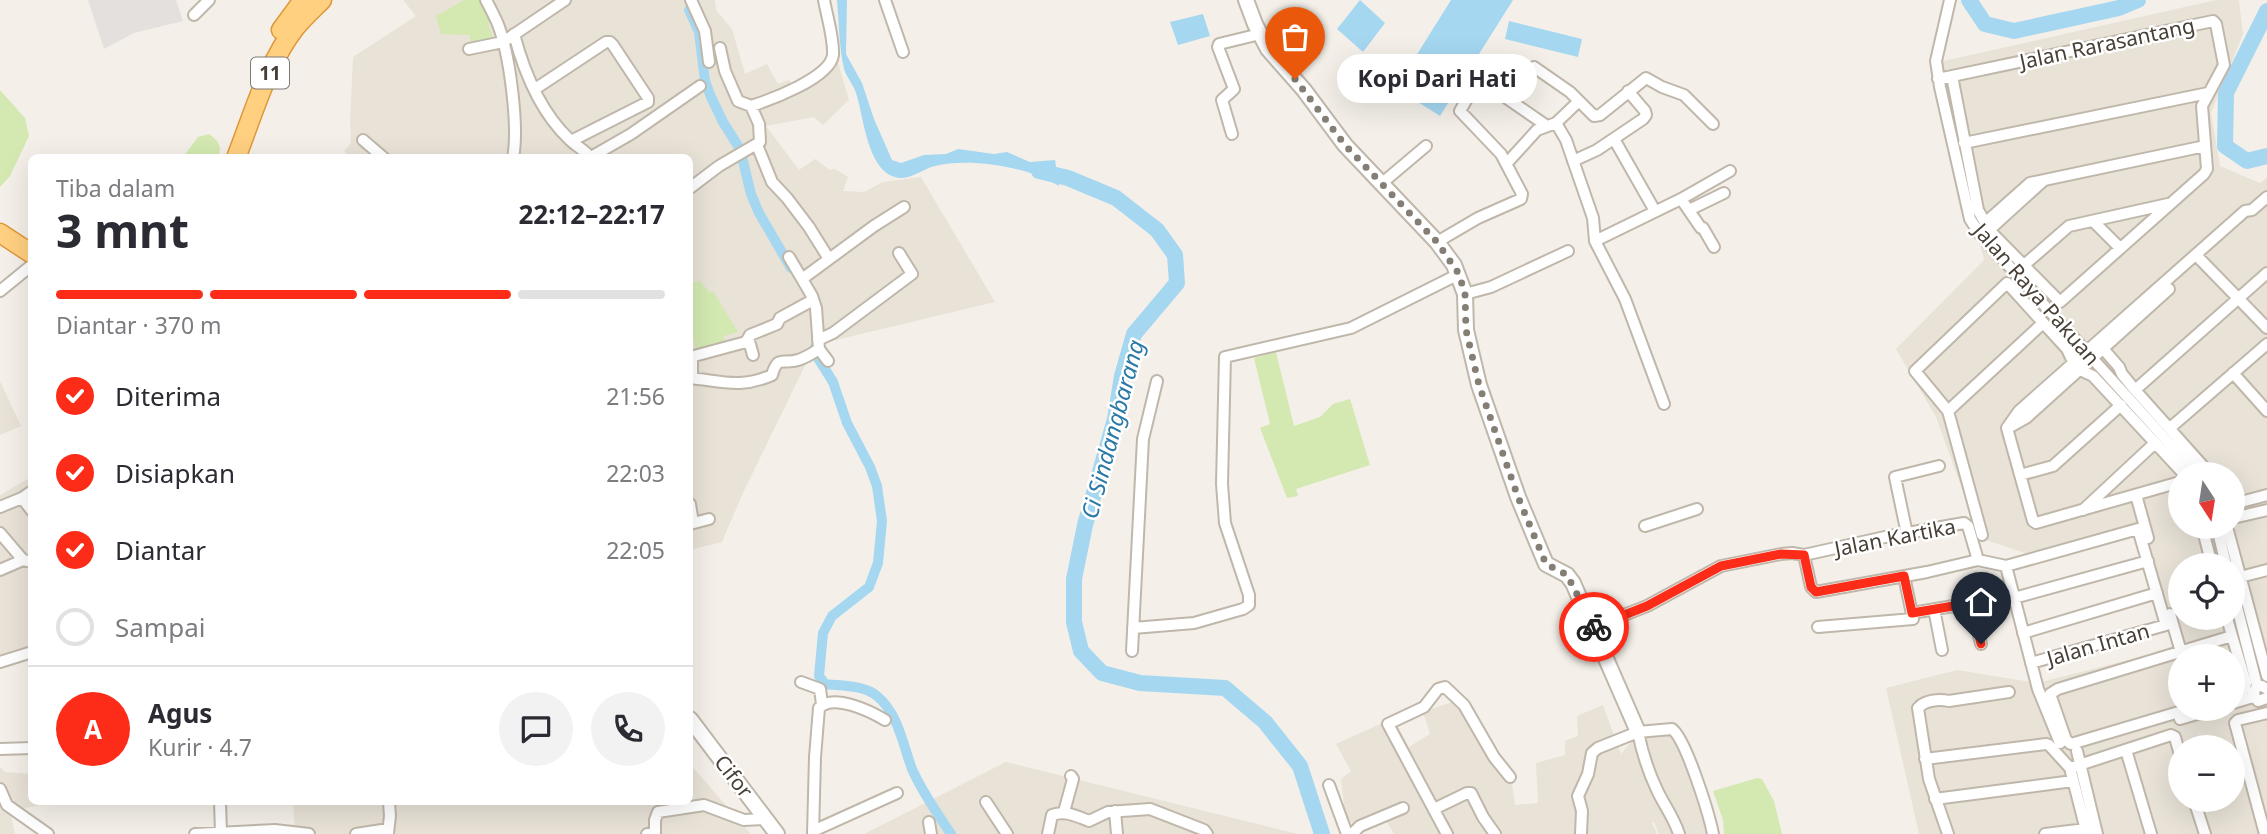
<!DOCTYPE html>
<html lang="id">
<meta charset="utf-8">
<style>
:root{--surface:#fff;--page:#f2f2f3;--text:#2b2b33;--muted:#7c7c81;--line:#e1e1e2;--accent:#fc2c18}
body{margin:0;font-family:"Noto Sans",sans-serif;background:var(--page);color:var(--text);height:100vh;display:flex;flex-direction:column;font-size:26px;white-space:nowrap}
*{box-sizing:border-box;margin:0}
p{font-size:23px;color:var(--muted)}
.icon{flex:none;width:38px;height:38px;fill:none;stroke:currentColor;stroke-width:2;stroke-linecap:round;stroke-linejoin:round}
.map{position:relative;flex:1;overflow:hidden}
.drawer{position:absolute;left:28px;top:154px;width:665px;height:651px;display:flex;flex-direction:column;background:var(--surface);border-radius:10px;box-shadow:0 7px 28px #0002}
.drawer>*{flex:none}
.needle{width:46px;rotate:168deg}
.buttons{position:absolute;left:2168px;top:462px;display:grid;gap:14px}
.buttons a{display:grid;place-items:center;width:77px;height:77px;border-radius:50%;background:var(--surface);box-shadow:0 7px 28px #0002;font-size:35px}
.pin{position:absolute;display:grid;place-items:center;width:60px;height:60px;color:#fff;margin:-72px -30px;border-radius:50% 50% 50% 0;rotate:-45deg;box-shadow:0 0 7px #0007}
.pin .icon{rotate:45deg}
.courier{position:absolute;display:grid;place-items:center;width:70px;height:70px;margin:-35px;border:5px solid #fc2c18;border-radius:50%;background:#fff;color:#222;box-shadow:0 2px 9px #0007}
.bubble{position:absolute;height:49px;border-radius:24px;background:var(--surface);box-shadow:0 7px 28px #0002;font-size:23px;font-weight:700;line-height:49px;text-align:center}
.head em{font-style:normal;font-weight:700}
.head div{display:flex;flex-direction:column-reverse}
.head{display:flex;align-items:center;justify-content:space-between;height:119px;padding:0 28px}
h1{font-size:46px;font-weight:700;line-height:52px}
.bar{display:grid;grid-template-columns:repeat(4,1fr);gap:10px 7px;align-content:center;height:84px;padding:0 28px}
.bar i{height:9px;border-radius:5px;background:var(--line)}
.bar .current{background:var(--accent)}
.bar p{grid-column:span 4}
.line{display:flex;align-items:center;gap:18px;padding:0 28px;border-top:2px solid var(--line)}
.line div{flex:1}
.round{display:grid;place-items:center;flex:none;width:74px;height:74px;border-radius:37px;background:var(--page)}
ol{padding:0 28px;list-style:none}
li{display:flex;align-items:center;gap:21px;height:77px}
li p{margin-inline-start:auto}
li .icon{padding:7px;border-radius:50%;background:var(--accent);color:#fff;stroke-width:4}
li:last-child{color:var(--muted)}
li i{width:38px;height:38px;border:4px solid var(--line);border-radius:50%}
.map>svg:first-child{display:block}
.residential{fill:#e8e2d7;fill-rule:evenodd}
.green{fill:#d3e9b1}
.parking{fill:#e3e0dd}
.water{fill:#a5d7f1}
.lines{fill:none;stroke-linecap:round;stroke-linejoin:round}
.canal{stroke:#a5d7f1;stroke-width:10}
.river{stroke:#a5d7f1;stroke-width:16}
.minor-casing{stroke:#c0b7ab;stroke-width:14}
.tertiary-casing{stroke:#c0b7ab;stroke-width:18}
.trunk-casing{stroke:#df9738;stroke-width:21}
.minor{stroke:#fff;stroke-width:10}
.tertiary{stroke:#fff;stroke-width:14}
.trunk{stroke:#ffd080;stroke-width:18}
.done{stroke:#847e75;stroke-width:7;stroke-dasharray:0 12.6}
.route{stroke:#fc2c18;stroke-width:9}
.labels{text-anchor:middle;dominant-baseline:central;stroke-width:5;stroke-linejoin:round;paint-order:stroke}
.shield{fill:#fff;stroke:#7f7973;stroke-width:2}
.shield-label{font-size:19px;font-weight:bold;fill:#484037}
.street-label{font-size:21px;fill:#484037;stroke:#fff}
.water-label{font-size:23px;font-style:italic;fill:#2b79a6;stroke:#fff}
</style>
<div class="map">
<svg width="2267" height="834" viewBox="0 0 2267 834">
<rect width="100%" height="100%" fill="#f4f0e9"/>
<!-- residential -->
<path class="residential" d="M 403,0 L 715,0 L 716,10 L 732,29 L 745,74 L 767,64 L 778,84 L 789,80 L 794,88 L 837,59 L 849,100 L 823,125 L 814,117 L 766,126 L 799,170 L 815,159 L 830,170 L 835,169 L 848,177 L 843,191 L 864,192 L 883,182 L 921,177 L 995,302 L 815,345 L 743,493 L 722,542 L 690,550 L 690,158 L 351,158 L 344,151 L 351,143 L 350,122 L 353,57 L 416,16 Z
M 2216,0 L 2239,0 L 2243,34 L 2211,113 L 2220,166 L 2260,183 L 2267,178 L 2267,834 L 1919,834 L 1886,688 L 1957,670 L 2037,683 L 2176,648 L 2141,527 L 2037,557 L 1980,538 L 1936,417 L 1896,349 L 1984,260 L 1939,62 ZM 2180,474 L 2233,474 L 2233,527 L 2180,527 ZM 2180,565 L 2233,565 L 2233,618 L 2180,618 ZM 2180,656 L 2233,656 L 2233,709 L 2180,709 ZM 2180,747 L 2233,747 L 2233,800 L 2180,800 Z
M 0,381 L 21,426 L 0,435 Z
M 31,477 L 31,645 L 0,655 L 0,495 Z
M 1461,699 L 1492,758 L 1512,783 L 1515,805 L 1538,803 L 1536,763 L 1565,755 L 1565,741 L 1578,736 L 1577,716 L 1603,705 L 1621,754 L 1634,738 L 1660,735 L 1675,736 L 1711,834 L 1659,834 L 1654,822 L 1652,823 L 1657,834 L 1394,834 L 1387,822 L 1355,828 L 1345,814 L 1341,779 L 1351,771 L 1336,744 L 1393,718 L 1409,747 L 1430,734 L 1423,712 Z
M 1006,762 L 1298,834 L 864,834 Z
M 690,764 L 751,834 L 295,834 L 293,802 L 690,802 Z
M 0,767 L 5,772 L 31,774 L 32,802 L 56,802 L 10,811 L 15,834 L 0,834 Z"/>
<!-- green -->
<path class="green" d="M 464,0 L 482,0 L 494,20 L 488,24 L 494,40 L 471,46 L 470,35 L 441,34 L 436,16 Z
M 0,90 L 25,118 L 29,136 L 10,176 L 0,187 Z
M 209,134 C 218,140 223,147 218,157 L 183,157 L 198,137 Z
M 690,278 L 695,283 L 699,280 L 710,293 L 713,291 L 738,332 L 724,336 L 725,343 L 696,349 L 690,322 Z
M 1276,352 L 1294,426 L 1320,417 L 1333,404 L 1350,399 L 1370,465 L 1296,489 L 1298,496 L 1287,498 L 1260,428 L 1270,424 L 1254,358 Z
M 1757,778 L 1762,779 L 1774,801 L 1782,834 L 1724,834 L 1723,820 L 1713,791 Z"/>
<!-- parking -->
<path class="parking" d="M 88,0 L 176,0 L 183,21 L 134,33 L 104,49 Z"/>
<!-- water -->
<path class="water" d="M 837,0 L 847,0 L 846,54 L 862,83 L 874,119 L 892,160 L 901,163 L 924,155 L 946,154 L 958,149 L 994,154 L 1007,152 L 1030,162 L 1055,160 L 1059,186 C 1029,167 970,157 935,166 C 925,168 911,179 900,178 C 867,175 864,116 856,93 C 853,84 847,78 844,69 C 839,46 839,23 837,0 Z
M 1360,0 L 1385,23 L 1363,52 L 1337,29 Z
M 1451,0 L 1513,0 L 1440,116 L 1396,88 Z
M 1203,14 L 1210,36 L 1178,45 L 1170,22 Z
M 1509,21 L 1582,39 L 1578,57 L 1505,39 Z"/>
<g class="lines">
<!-- canal -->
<path class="canal" d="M 689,10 L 699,32 L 705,81 L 711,97 L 723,122 L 740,149 L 751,194 L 759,213 L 791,268
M 815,347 L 818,358 L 833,382 L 847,423 L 870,467 L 877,486 L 882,521 L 878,563 L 869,587 L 832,616 L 823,633 L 819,676 L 825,684 C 841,686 864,685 877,696 C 898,713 903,745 912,769 C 922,792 937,813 951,834"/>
<!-- river -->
<path class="river" d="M 1969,0 L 1985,24 L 2014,31 L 2119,8 L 2138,0
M 2267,11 L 2226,93 L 2225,146 L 2247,161 L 2267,156
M 1039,171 L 1068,178 L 1116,198 L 1157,230 L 1175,255 L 1177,283 L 1134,334 L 1122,376 L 1115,419 L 1085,525 L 1074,579 L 1074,622 L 1081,651 L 1102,673 L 1140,683 L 1225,688 L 1265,722 L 1300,766 L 1322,834"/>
<defs>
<path id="minor" d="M 486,0 C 491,10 497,20 500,30 C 510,60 519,127 513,158
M 691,0 L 705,31 L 709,62
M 885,0 L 903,52
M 1950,0 L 1936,61 L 1940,87 L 1970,219 L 1979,233 L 2197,474
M 194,15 L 209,0
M 514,34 C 524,72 541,113 570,140 C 577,147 585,150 591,158
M 720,48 L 725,71 L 738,101 L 751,106 C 770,100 830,78 833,55 C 834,38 827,17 824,0
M 469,49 L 503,42 L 565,0
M 1534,67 L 1570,92 L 1594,116 L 1600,115 L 1646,78 L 1662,87 L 1684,95 L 1713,124
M 1938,79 L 2213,21 L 2216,24 L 2224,65 L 2202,106 L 2207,169 L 2204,174 L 2060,302 L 1989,230 L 1978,210 L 1952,76
M 535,89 L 606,42 L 610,42 L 613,45 L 648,98 L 648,102 L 571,141
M 1556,123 L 1566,140 L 1593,218 L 1595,241 L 1625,299 L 1664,404
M 1232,134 L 1222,100 L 1234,89 L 1218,47 L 1219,44 L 1260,34
M 1614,139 L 1655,211
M 363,140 L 384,158
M 1964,143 L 2208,93
M 757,145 L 772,182 L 787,198 L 809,227 L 829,259
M 591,157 L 631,134 L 700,86
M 1573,161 L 1597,150 L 1643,119 L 1646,115 L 1645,111 L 1628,91
M 1507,163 L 1537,130 L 1556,123 L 1579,101
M 1381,184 L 1426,146
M 690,188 L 719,166 L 760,142 L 759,124 L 751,106
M 1681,199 L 1701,228 L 1703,228 L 1714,247
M 1689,210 L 1724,193
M 2093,221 L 2120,248
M 1985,223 L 2030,183 L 2205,146
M 1989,230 L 2043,181
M 1595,241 L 1681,199 L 1730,171
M 1437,242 L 1478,218 L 1521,199 L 1522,194 L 1501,154 L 1460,111 L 1476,83 L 1480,81 L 1486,84 L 1547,126
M 2196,255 L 2267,328
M 789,257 L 802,279
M 2023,266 L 2069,226 L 2168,204
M 0,291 L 32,265
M 1465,294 L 1491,287 L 1568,251
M 818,340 L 833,333 L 912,274 L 899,253
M 749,341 L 753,355
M 2099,344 L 2119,367 L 2122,374 L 2135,390 L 2210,474
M 828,361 L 819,349 L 816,308 L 812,296 L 802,279 L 874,226 L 904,207
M 2233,373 L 2267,411
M 690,378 C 721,381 741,389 772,375 C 778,354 783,365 798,360 C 805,358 813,353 819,349
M 692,378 L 692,357 L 694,356 L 746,342 L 750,335 L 777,324 L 780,318 L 813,300
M 2135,390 L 2267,273
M 1948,411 L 2043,323
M 2010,427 L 2026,418 L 2169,289
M 2007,428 L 2019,411 L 2245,211 L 2252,210 L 2267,197
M 2007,428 L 2033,521 L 2036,523 L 2180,482
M 2170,428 L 2267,344
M 2020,475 L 2053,466 L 2121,405
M 32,491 L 22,498 L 32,511
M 2136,495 L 2148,538
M 690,504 L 693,523
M 2233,504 L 2267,495
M 0,507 L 22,498
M 2083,510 L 2155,443
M 2233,518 L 2267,510
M 690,524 L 709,519
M 1645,526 L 1697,509
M 2202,527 L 2212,565
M 2217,527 L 2226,565
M 2227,527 L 2267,676
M 0,533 L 23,560
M 1907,534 L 1895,477 L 1939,466
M 1982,535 L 1948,411 L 1915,371 L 2007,283 L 2067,349 L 2074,364 L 2080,370 L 2093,376 L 2184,474
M 1804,555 L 1811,587 L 1816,592 L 1927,572 L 1978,560 L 2006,566 L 2138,529 L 2166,625 L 2031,663
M 2006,566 L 2038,689 L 2060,743
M 0,570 L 23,560 L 32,562
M 2240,577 L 2267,570
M 1968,589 L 1981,644
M 2233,591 L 2257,686
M 2014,598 L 2148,561
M 1934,609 L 1942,650
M 1912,613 L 1971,603
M 2170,614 L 2181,652
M 2227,618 L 2232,636
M 1593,627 L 1647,606 L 1721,566 L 1781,554 L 1792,553 L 1804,555 L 1885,537 L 1964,523 L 1968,526 L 1978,560
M 1818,627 L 1913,619 L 1904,576
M 1133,628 L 1194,623 L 1243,609 L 1249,605 L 1249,595 L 1225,523 L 1222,484 L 1225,357 L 1351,328 L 1459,274
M 2023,633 L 2157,593
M 1132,651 L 1143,439 L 1157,381
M 0,662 L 32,652
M 801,682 L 820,689 L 822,704
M 2267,689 L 2262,686 L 2257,686 L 2253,694 L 2258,701 L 2267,698
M 2233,703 L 2253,697
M 2189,709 L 2071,744 L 2066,740 L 2050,694 L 2058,689 L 2232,636 L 2246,683 L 2245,689 L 2233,695
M 2180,719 L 2214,709
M 1638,732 C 1642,752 1648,771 1657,790 C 1664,805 1674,818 1679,834
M 0,749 L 32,748
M 2126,750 L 2151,834
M 2077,751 L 2097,834
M 1925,759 L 2046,744 L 2049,745 L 2070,768 L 2087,834
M 2070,768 L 2171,735 L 2175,737 L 2180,755
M 1329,785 L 1347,834
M 0,789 L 7,805 L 48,834
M 1935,799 L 2073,781
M 2194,800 L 2205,834
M 220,802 L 221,833
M 986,802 L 1007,834
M 1434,809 L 1467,793 L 1471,793 L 1483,817 L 1495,834
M 1115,811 L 1117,834
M 1064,812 L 1073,779 L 1071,776
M 929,822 L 931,834
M 813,831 L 897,793
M 388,833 L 390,816 L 389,802
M 195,834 L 275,830 L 309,834
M 356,834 L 388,829
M 647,834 L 655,832 L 655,820 L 658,812 L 704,805 L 744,820 L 766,819
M 813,834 L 815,757 L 819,708 C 833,693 870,711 885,720
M 1048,834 L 1052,815 C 1065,810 1076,816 1089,821 L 1108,812 L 1150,809 L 1204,830 L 1207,834
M 1352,834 L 1360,826 L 1403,808
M 1447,834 L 1388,724 L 1424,707 L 1438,689 L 1445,687 L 1464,705 L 1494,757 L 1510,777
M 1581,834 L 1582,811 L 1578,796 L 1588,774 L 1592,753 L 1598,748 L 1638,732 L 1672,729 C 1686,739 1709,814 1713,834
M 1948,834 L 1929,779 L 1918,708 C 1925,700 1939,699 1949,701 L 2009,692
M 2045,834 L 2086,829
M 2265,834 L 2235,723 L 2238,720 L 2267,713"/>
<path id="tertiary" d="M 1246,0 L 1255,24 L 1268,49 L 1304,90 L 1345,145 L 1437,242 L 1454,265 L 1465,294 L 1466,330 L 1479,385 L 1518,497 L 1546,564 L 1567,575 L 1573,583 L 1638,732
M 690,719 L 777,834"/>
<path id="trunk" d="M 281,30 L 303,0
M 236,158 C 253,115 267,64 295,28 C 303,18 313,9 322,0
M 0,233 L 32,254"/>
</defs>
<!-- minor casing -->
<use href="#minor" class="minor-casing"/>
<!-- tertiary casing -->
<use href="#tertiary" class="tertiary-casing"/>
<!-- trunk casing -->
<use href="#trunk" class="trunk-casing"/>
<!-- minor -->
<use href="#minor" class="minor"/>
<!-- tertiary -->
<use href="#tertiary" class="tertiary"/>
<!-- trunk -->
<use href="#trunk" class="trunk"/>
</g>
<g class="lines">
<!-- done -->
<path class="done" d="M 1295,79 L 1345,145 L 1437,242 L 1459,274 L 1465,294 L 1466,330 L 1479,385 L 1518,497 L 1546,564 L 1567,575 L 1594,627"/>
<!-- route -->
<path class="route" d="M 1594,627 L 1647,606 L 1721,566 L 1781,554 L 1804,555 L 1811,587 L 1816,592 L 1904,576 L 1912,613 L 1971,603 L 1981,644"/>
</g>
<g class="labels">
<!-- shield labels -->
<rect class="shield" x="251" y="57.5" width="38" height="31" rx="5"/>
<g class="shield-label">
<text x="270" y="73">11</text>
</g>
<!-- street labels -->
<g class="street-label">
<text transform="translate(2107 43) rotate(-12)">Jalan Rarasantang</text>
<text transform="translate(2037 294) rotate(49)">Jalan Raya Pakuan</text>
<text transform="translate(1895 537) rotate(-11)">Jalan Kartika</text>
<text transform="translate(2098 644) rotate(-16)">Jalan Intan</text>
<text transform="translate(734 776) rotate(52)">Cifor</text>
</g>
<!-- water labels -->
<g class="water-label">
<text transform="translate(1112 429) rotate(-75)">Ci Sindangbarang</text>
</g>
</g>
</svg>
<div class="buttons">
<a><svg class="needle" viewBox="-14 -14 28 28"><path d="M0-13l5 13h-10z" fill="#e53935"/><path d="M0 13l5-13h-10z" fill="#7c7c81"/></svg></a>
<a><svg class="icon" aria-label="locate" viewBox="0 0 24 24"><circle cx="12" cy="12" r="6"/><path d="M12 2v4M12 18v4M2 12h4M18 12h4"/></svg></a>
<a>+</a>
<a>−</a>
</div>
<div class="pin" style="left:1295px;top:79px;background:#ea580c"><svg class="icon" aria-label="bag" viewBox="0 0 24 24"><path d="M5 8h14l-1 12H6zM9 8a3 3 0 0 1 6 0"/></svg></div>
<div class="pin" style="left:1981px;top:644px;background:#1f2937"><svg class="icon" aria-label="home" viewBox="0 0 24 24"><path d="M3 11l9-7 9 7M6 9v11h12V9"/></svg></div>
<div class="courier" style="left:1594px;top:627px"><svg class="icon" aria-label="bike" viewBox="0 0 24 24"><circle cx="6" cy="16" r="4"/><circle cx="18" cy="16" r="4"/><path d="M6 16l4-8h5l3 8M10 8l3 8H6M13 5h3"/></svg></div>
<div class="bubble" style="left:1337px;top:54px;width:200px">Kopi Dari Hati</div>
<section class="drawer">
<div class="head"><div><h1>3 mnt</h1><p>Tiba dalam</p></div><em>22:12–22:17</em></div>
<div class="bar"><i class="current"></i><i class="current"></i><i class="current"></i><i></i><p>Diantar · 370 m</p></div>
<ol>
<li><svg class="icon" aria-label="check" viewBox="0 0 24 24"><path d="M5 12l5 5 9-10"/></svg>Diterima<p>21:56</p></li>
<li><svg class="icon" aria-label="check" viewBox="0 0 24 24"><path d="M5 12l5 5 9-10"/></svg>Disiapkan<p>22:03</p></li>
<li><svg class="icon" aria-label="check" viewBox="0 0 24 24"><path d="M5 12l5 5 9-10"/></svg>Diantar<p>22:05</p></li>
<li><i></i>Sampai</li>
</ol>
<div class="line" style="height:126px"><b class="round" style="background:var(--accent);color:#fff">A</b><div><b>Agus</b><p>Kurir · 4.7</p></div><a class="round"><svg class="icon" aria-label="chat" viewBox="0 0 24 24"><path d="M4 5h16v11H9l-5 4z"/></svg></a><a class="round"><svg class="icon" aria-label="phone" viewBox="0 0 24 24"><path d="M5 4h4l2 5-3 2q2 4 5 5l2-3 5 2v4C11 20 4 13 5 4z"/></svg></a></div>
</section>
</div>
